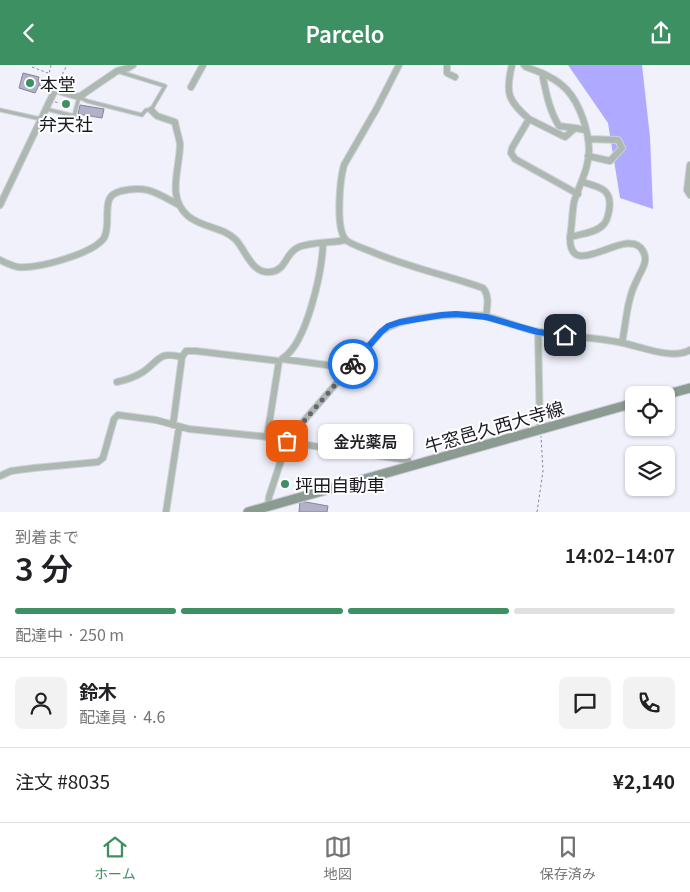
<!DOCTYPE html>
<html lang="ja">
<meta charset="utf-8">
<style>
:root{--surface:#fff;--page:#f2f2f2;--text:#202124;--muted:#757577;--line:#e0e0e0;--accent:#3d9062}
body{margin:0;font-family:Georgia,"Noto Sans JP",serif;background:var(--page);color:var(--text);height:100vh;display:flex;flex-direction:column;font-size:19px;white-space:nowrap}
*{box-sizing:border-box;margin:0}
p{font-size:16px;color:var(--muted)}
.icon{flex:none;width:28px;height:28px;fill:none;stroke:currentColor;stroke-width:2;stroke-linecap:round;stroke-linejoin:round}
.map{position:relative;height:447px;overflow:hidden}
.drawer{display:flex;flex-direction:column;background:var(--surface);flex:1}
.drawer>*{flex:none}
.fabs{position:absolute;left:625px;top:321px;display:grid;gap:10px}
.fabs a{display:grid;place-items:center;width:50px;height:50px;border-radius:8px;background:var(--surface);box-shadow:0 1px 4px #0004;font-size:25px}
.pin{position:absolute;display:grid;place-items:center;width:42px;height:42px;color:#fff;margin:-21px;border-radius:10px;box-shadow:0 2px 8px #0006}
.courier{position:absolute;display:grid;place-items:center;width:50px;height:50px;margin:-25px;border:4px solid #1a73e8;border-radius:50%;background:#fff;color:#222;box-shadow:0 1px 6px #0007}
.bubble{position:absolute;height:35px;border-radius:8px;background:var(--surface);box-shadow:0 1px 4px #0004;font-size:16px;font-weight:600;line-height:35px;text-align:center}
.headline em{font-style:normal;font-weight:600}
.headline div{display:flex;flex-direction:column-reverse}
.headline{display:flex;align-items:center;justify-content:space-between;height:85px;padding:0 15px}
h1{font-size:32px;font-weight:600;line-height:38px}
.bar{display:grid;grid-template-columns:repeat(4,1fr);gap:8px 5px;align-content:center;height:60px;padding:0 15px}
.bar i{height:6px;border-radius:4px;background:var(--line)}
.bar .active{background:var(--accent)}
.bar p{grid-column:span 4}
.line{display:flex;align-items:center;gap:12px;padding:0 15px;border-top:1px solid var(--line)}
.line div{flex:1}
.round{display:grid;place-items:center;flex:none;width:52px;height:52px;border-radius:8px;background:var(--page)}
header{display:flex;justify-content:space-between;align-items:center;height:65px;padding:0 15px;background:var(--accent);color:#fff;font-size:22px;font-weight:600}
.tabs{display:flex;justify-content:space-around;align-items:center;height:70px;border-top:1px solid var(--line);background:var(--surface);font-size:14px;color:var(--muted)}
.tabs a{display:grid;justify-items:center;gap:2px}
.tabs .active{color:var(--accent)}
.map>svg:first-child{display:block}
.forest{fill:#afaaff}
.building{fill:#b2b1ca;stroke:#84849b}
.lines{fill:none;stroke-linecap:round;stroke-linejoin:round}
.lane-casing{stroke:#cecfd8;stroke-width:5}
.street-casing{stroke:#cecfd8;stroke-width:8}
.secondary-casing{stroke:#cecfd8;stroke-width:11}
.path{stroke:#878891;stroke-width:1;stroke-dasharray:2.5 2.5;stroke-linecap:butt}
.lane{stroke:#adb8b1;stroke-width:3}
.street{stroke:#adb8b1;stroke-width:6}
.secondary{stroke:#8c9b91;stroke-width:9}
.done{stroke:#65656f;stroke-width:5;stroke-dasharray:0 9}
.route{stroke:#1a73e8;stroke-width:6}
.poi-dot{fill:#3d9062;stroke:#fff;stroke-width:2}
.labels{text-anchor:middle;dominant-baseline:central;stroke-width:4;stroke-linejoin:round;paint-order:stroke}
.poi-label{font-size:18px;fill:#1a1a23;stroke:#fff;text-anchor:start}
.street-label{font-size:18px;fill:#1a1a23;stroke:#fff}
</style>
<header><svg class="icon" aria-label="back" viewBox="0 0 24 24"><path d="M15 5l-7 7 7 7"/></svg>Parcelo<svg class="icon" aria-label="share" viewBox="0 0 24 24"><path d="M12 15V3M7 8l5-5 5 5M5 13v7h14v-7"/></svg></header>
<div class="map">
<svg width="690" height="447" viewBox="0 0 690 447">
<rect width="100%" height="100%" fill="#f0f1fb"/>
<!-- forest -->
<path class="forest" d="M 568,0 L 642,0 L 650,72 L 653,144 L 620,133 L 608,58 Z"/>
<!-- building -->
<path class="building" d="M 23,8 L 39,12 L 38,17 L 40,18 L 35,28 L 19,23 Z
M 80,40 L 104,44 L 102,53 L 78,49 Z
M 300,436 L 328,441 L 327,447 L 299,447 Z"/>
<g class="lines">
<defs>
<path id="lane" d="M 46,44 L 74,51 L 79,32 L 87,36 L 142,50 L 146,45 L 151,45 L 165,21 L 120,7
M 0,45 L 41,54"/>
<path id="street" d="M 399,0 L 377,43 L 344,100 C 340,114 335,164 346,175 C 352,180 363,183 370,186 C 407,202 446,210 483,223 C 490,231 487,242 486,252
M 447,0 L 447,8 L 455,12
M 512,0 C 505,28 508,36 529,54
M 524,0 L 526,2 C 540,7 556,13 567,25 C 580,39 589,67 589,85 C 589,104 579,120 574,137 C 572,148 572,161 570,172 C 569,220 628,158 643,186 C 649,197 641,205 637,215 C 627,233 626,258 622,278
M 542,8 C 546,27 549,45 559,61 L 575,63
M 191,22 L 203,0
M 151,45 L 157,51 L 175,57 C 176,64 179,72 180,79 C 180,104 166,132 188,151 C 202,163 224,162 236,175 C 246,186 252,209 270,207 C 286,206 285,189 297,183 C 307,177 334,178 346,175
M 588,74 L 618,75 L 622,83 L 610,96 L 588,91
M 690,100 L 687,125 L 690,130
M 578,129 L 515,94 L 511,88 L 512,83 L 529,54 L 565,72 L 575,63 L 585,65
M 0,140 L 55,25 L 79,32 L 117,6 L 128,3 L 133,0
M 570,172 C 580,169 596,168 603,160 C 607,157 608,151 609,146 C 613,124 600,122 582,117
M 0,195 C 6,198 12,201 18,202 C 37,204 93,189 104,173 C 110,162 105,146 109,135 C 111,129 116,128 121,126 C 148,120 156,128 179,140
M 538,267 L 540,365
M 182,292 L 186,286 L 196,286 L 279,296 L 267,372
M 283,293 C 307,278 322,206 323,179
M 282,294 L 349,303
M 117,317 C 126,315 135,312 143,307 C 160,295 158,286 182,292 L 173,360
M 288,374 L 381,267 C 393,258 405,256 420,253 C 442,250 462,248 485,251 C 503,255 521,264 540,267 C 568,272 596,272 623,278 C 642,282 673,295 690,285
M 287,377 L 407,395 L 412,401
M 0,411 L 11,406 L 34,403 L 98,397 L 103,393 L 114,354 L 118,350 L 156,355 L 189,364 L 288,374 L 269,432 L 268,441
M 166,447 L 179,362"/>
<path id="secondary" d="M 664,330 L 690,323
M 248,447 L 634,338"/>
</defs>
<!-- lane casing -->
<use href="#lane" class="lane-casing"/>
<!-- street casing -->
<use href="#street" class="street-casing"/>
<!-- secondary casing -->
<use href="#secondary" class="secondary-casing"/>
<!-- path -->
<path class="path" d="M 32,2 L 48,8
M 58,18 L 67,0
M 39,20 L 50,23
M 46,22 L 51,0
M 55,37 L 64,39
M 537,447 L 543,406 L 541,371"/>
<!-- lane -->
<use href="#lane" class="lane"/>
<!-- street -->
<use href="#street" class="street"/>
<!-- secondary -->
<use href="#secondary" class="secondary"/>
</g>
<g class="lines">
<!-- done -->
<path class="done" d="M 287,376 L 353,299"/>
<!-- route -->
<path class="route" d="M 353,299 L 381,267 L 388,261 L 400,257 L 442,250 L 456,249 L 486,252 L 538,267 L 565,270"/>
</g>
<!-- markers -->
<g class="poi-dot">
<circle cx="30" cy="18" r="5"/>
<circle cx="66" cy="39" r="5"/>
<circle cx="285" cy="419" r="5"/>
</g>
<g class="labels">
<!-- poi labels -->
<g class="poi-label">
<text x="40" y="18">本堂</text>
<text x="66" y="58" text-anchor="middle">弁天社</text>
<text x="295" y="419">坪田自動車</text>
</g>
<!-- street labels -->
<g class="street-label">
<text transform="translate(494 361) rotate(-16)">牛窓邑久西大寺線</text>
</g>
</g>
</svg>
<div class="fabs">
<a><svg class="icon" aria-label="locate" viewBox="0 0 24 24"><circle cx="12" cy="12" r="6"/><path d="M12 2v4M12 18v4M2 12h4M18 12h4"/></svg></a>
<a><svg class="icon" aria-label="layers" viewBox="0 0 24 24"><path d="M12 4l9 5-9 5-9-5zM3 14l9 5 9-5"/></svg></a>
</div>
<div class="pin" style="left:287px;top:376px;background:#ea580c"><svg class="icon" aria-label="bag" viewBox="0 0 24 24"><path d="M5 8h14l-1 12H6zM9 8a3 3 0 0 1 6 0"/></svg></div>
<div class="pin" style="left:565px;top:270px;background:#1f2937"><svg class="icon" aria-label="home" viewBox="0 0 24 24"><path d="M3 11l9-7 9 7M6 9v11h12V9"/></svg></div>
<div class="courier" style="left:353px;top:299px"><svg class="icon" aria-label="bike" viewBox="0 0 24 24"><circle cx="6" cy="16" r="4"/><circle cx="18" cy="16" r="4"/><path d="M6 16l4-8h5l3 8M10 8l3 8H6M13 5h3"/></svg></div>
<div class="bubble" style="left:318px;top:359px;width:95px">金光薬局</div>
</div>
<section class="drawer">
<div class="headline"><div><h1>3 分</h1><p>到着まで</p></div><em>14:02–14:07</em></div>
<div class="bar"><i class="active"></i><i class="active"></i><i class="active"></i><i></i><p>配達中 · 250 m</p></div>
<div class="line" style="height:90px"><a class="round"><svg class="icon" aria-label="person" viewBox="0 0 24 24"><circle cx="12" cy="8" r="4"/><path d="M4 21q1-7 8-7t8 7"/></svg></a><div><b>鈴木</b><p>配達員 · 4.6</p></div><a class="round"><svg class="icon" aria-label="chat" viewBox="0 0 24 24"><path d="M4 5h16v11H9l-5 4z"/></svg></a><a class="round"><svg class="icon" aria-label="phone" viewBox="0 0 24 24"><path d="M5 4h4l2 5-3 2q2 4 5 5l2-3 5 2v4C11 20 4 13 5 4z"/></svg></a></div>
<div class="line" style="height:65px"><div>注文 #8035</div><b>¥2,140</b></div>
</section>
<nav class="tabs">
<a class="active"><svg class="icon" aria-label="home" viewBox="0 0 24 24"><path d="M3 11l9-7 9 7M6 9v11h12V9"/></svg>ホーム</a>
<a><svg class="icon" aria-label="map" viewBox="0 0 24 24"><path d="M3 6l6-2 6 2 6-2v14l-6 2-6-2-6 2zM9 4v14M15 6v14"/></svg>地図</a>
<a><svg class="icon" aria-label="saved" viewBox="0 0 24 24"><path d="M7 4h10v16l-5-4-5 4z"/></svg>保存済み</a>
</nav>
